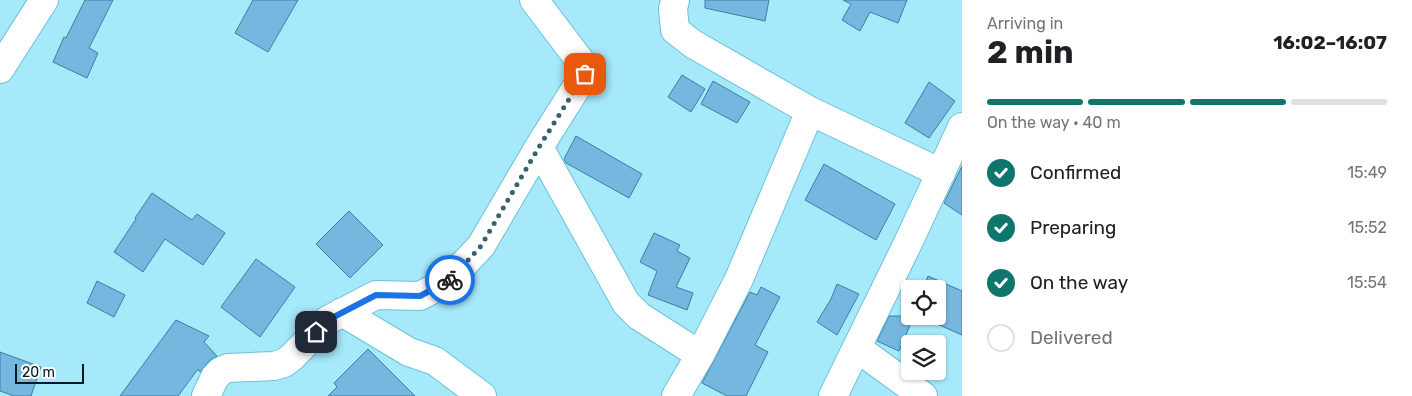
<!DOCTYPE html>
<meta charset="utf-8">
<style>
:root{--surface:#fff;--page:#f2f2f2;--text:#202124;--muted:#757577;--line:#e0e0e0;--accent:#0f766e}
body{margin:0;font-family:Rubik,sans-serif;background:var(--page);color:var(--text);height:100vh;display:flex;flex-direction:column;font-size:19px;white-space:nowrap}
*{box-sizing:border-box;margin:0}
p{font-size:16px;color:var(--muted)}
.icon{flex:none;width:28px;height:28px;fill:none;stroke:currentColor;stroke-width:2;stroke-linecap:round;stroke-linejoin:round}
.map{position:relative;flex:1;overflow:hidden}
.details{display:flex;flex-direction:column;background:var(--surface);width:450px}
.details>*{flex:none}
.controls{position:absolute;left:901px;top:280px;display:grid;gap:10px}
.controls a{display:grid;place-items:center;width:45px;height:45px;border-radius:5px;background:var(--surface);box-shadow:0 1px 4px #0004;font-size:25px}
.scale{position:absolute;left:15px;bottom:12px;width:69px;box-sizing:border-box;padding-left:5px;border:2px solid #001a21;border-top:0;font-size:14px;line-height:18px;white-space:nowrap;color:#001a21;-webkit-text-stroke:4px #fdfdfd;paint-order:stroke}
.pin{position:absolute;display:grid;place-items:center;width:42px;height:42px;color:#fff;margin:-21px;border-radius:10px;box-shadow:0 2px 8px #0006}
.courier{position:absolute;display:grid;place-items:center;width:50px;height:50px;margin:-25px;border:4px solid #1a73e8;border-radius:50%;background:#fff;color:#222;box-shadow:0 1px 6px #0007}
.headline em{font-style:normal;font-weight:700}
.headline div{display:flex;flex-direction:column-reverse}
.headline{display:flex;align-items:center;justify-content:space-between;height:85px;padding:0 25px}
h1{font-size:32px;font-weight:700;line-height:38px}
.bar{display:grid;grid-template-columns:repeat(4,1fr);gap:8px 5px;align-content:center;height:60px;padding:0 25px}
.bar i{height:6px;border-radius:4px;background:var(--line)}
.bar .current{background:var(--accent)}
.bar p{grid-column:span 4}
ol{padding:0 25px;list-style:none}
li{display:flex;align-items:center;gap:15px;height:55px}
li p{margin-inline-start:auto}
li .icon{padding:5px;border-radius:50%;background:var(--accent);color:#fff;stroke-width:4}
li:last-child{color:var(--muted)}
li i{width:28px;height:28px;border:2px solid var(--line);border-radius:50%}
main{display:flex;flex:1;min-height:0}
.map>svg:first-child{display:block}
.building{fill:#75b7df;stroke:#3c7ea4}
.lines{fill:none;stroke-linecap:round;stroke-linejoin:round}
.street-casing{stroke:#6bc2d8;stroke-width:30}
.secondary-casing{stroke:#6bc2d8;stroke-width:30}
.street{stroke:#fff;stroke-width:28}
.secondary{stroke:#fff;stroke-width:28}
.done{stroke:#3a626d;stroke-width:5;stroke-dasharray:0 9}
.route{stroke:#1a73e8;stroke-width:6}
</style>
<main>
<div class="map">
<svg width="962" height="396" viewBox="0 0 962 396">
<rect width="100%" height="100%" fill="#a6e9fb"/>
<!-- building -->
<path class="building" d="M 85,0 L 113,0 L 89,48 L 98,53 L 87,78 L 53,62 L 64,37 L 66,38 Z
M 253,0 L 298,0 L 268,52 L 235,33 Z
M 705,0 L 769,0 L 765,21 L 705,8 Z
M 843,0 L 907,0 L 898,23 L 870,12 L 860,31 L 842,20 L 851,4 Z
M 682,75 L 705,89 L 691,112 L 668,97 Z
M 713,81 L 750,102 L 737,123 L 701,104 Z
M 929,82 L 955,101 L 929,138 L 905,123 Z
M 576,136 L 642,174 L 629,198 L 566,163 L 564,159 Z
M 824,164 L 895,204 L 876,240 L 805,200 Z
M 962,166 L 962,215 L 944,203 Z
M 152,193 L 192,220 L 197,214 L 225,233 L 203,265 L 165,239 L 143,272 L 114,252 L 136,219 L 135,218 Z
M 349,211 L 383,245 L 350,278 L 316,244 Z
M 654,233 L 680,245 L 677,251 L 690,258 L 676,287 L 693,293 L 687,310 L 648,295 L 657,271 L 640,262 Z
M 256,259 L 295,287 L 260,337 L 221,307 Z
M 928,276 L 962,291 L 962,335 L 919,316 L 938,316 L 938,289 L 923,289 Z
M 97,281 L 125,295 L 114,317 L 87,303 Z
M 837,284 L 859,294 L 837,335 L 817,322 L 831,299 Z
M 761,287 L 780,297 L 755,345 L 768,352 L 746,396 L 727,396 L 702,383 L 750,292 L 757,295 Z
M 889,316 L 914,316 L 899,351 L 877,341 Z
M 176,320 L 209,336 L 204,342 L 217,356 L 210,360 L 200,372 L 198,369 L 178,396 L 120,396 Z
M 368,349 L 415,396 L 328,396 L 337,387 L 334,383 Z
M 0,352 L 41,367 L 31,396 L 14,396 L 0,391 Z"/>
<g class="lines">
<defs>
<path id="street" d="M 534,0 L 581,62 L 585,74 L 539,147 L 626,303 L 639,316 L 700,355
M 675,0 L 673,9 L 675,30 L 693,44 L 810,111 L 941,173
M 342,312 L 409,352 L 435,361 L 482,396
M 857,348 L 923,396
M 206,396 L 215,377 L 221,371 L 228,368 L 274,366 L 284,363 L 292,357 L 328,320 L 376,295 L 420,296 L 448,281 L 481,246 L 539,147
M 676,396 L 700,355 L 739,279 L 810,111
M 833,396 L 907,245 L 962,127"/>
<path id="secondary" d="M 0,69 L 44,0"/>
</defs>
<!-- street casing -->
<use href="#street" class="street-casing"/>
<!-- secondary casing -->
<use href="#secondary" class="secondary-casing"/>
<!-- street -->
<use href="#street" class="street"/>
<!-- secondary -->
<use href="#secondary" class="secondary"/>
</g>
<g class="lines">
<!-- done -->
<path class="done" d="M 450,280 L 481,246 L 539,147 L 585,74"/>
<!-- route -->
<path class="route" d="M 316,332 L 328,320 L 376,295 L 420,296 L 450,280"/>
</g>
</svg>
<div class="controls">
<a><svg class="icon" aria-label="locate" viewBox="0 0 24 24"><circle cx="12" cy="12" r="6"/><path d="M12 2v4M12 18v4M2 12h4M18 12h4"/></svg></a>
<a><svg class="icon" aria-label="layers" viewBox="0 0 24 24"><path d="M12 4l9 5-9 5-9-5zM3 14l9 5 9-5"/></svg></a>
</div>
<div class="scale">20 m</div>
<div class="pin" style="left:585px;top:74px;background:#ea580c"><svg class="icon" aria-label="bag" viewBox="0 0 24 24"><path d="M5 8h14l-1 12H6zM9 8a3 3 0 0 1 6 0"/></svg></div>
<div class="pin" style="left:316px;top:332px;background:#1f2937"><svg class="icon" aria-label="home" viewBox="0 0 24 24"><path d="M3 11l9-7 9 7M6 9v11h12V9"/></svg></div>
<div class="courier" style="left:450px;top:280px"><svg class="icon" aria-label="bike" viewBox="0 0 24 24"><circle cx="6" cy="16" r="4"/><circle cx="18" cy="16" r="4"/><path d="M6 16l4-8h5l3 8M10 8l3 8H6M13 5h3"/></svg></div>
</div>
<section class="details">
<div class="headline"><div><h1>2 min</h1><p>Arriving in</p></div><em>16:02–16:07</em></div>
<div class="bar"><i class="current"></i><i class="current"></i><i class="current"></i><i></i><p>On the way · 40 m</p></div>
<ol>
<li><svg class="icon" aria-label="check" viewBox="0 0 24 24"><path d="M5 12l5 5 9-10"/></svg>Confirmed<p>15:49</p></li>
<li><svg class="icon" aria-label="check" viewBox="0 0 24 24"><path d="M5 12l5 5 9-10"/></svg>Preparing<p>15:52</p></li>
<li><svg class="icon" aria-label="check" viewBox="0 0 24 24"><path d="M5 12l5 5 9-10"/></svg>On the way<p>15:54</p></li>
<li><i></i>Delivered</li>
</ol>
</section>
</main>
